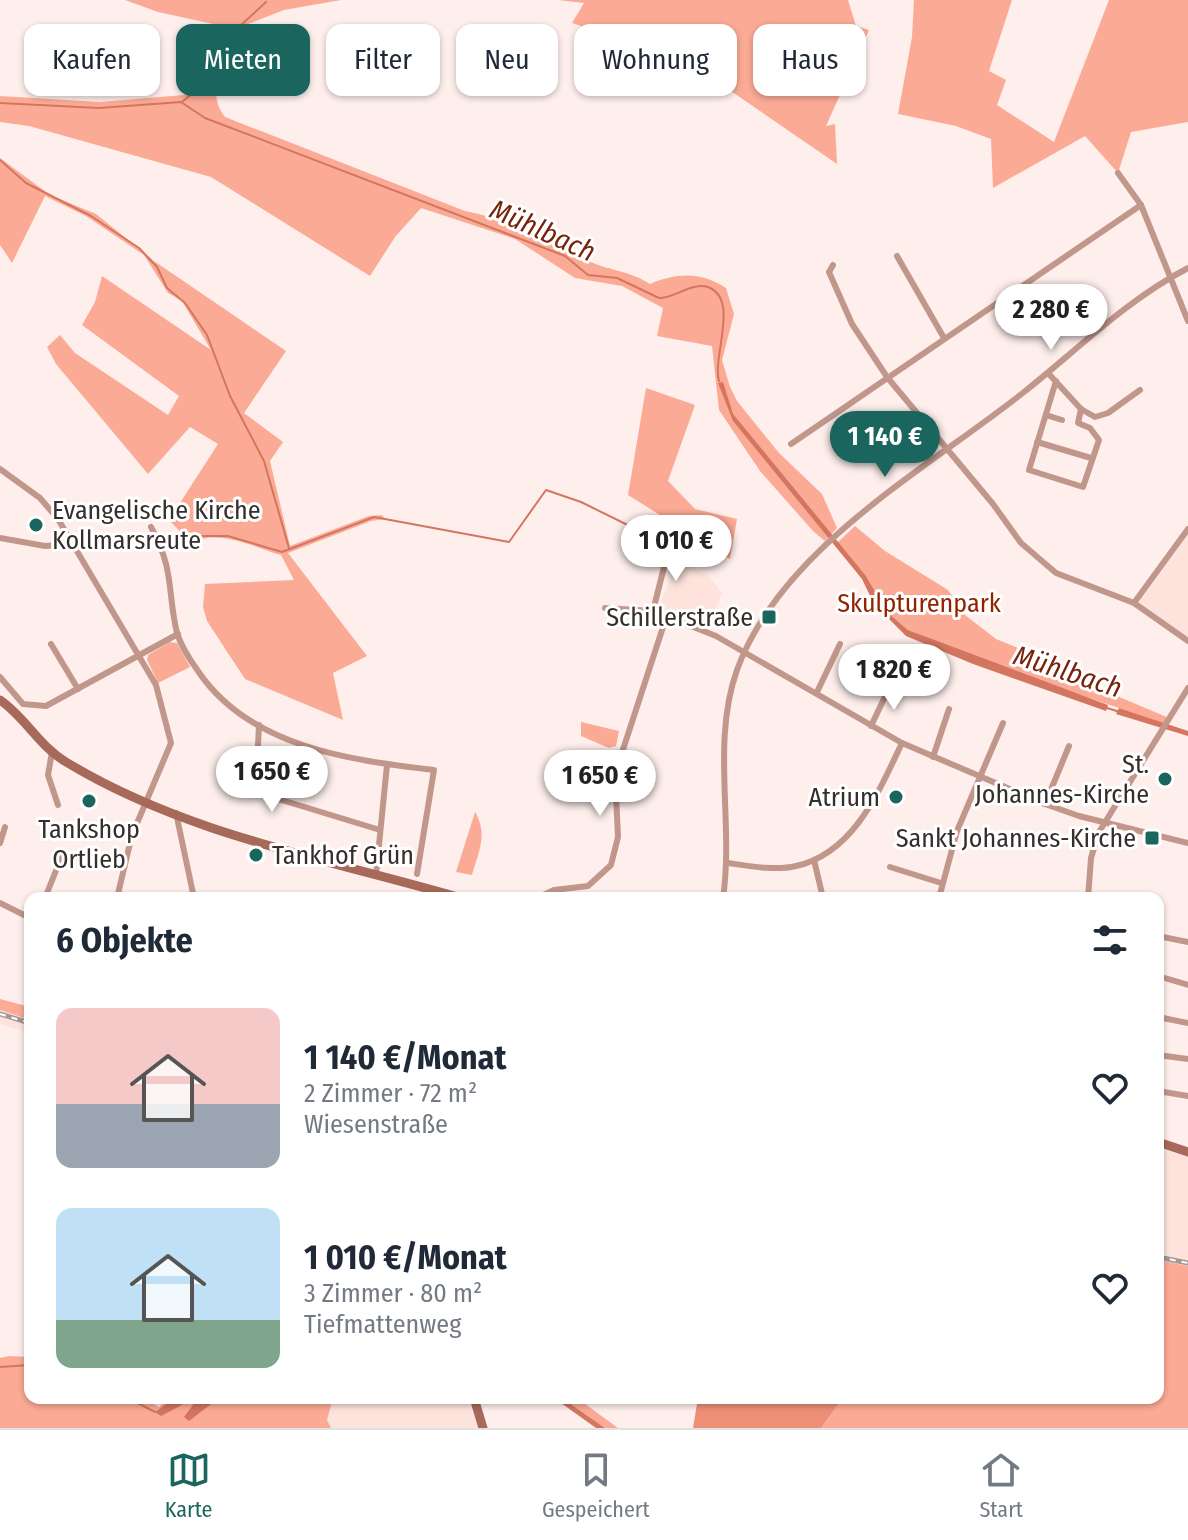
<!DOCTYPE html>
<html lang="de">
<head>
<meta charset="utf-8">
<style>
  body { margin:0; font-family:"Fira Sans Condensed",sans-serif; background:#f6f6f7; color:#1f2937; height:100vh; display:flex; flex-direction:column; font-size:30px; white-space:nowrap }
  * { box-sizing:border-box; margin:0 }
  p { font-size:26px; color:#747a83 }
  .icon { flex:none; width:44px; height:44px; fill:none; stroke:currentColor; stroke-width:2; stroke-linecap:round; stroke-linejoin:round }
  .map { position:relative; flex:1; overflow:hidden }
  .sheet { position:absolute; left:24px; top:892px; width:1140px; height:512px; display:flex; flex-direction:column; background:#fff; border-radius:16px; box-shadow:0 2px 6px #0004 }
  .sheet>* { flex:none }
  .hud { position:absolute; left:24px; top:24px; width:1140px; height:72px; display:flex; gap:16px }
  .price { position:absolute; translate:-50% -68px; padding:0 18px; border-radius:28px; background:#fff; color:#222; font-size:26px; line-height:52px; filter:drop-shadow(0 2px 4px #0008) }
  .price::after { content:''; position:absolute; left:50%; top:48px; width:24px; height:18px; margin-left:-12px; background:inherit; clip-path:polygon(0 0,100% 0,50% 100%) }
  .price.current { background:#1a655d; color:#fff }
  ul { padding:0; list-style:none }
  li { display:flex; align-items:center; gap:24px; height:200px; padding:0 32px }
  li span { display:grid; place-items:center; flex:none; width:224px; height:160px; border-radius:16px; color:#555 }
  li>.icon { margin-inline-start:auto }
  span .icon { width:96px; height:96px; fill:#fffc; stroke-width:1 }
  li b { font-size:34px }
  h2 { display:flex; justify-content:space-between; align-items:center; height:96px; padding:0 32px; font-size:34px }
  .chip { padding:0 28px; border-radius:16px; background:#fff; box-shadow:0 2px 6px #0004; font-size:28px; line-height:72px }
  .chip.current { background:#1a655d; color:#fff }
  .tab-bar { display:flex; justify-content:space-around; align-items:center; height:112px; border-top:2px solid #e0e1e3; background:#fff; font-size:22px; color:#747a83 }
  .tab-bar a { display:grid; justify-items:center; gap:4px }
  .tab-bar .current { color:#1a655d }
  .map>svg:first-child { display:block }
</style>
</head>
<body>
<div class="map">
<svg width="1188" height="1428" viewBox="0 0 1188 1428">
  <rect width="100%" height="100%" fill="#feefec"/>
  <g fill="#fde3dc">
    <path d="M1188,534V641L1138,604Z"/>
    <path d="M678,557L710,578L722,593L709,626L659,608Z"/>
    <path d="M0,1011L30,1020V1033L0,1024Z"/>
    <path d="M1158,1148L1188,1157V1266L1158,1260Z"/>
    <path d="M333,1398H472L481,1428H331L327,1421Z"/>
  </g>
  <g fill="#fbaa95">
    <path d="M125,0H341L284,10L243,26C230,52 202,89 225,117L465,211C509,219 547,240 586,260C606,270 631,271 650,284C677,272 702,272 726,288L734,314L722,360L730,387L737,401L779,453L822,494L837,528L825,541L813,531L760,471L719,410L712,346L657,336L663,308L622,286L575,278L515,239L421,208L395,237L370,276L211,177L29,126L0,122V96L100,102L184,95L207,79L236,29L158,12Z"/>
    <path d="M558,0H848L856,26L869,30L826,126L835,124L837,164L664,45L605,34L572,23L584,3Z"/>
    <path d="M914,0H1012L989,71L1006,80L997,105L1054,142L1109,0H1188V122L1131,132L1118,173L1085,136L993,188L991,139L956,126L898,114L912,37Z"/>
    <path d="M0,158L50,195L96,214L154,261L286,351L244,413L283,442L270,461L290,546L369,516L382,515L385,519L371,521L288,553L367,656L333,673L343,720L245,679L207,621L203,607L205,584L294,580L281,555C256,548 216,527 192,544L169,520L218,444L190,427L148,474L56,364L47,347L60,335L75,353L168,415L179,396L82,325L95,302L102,276L211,350L182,301L168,293L144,255L86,216L45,196L12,263L0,245Z"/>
    <path d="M646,388L695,405L668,481L695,509L737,519L730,559L628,495Z"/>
    <path d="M855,526L885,551L948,590L965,615L996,639L1062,666L1098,688L1169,718L1166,724L1028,677L908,630L887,612L866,576L837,543Z"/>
    <path d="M170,642L177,643L190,667L158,683L147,660L148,655Z"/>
    <path d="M581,722L619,731L616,746L609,748L581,736Z"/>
    <path d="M475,812C488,834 479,851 472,875L456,872Z"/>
    <path d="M0,999L30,1007V1020L0,1010Z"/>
    <path d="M1158,1260L1188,1266V1428H821L843,1398H1158Z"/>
    <path d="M9,1356L30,1357V1398H144L159,1407L168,1398H333L327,1420L331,1428H0V1358Z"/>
    <path d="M562,1398H577L618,1428H605Z"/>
  </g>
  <path fill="#ef8e76" d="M698,1398H843L821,1428H693Z"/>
  <g fill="#d4765f">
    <path d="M723,382L733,414L866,576L887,612L908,630L1108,705L1106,711L973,664L906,636L874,604L862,579L733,421L718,383Z"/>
    <path d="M1119,708L1188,731V736L1116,714Z"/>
    <path d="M175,1398H187L182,1405L161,1416L155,1412Z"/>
    <path d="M198,1398H219L189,1421L184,1417Z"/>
    <path d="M554,1398H562L605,1428H596Z"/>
  </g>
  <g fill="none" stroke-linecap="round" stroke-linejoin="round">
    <g stroke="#d4765f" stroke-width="2">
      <path d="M182,102L211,78L239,27L266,2"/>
      <path d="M0,103L99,108L181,102L205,118L565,256L588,275L617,278L659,298C675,298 692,282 708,287C740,299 712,356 719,381"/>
      <path d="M0,160L26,183L91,216L139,248L157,267L167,288L185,303L207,335L230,396L264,461L289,548"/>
      <path d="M190,542L202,536H228L282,552L374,517L509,542L546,490L581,502L654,538"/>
      <path d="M1107,708L1120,712"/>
      <path d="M0,1367L30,1365"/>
      <path d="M128,1398L155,1412"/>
    </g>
    <g stroke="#c2978b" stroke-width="6">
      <path d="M1118,173L1141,205L1188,321"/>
      <path d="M897,256L944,338"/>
      <path d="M833,265L829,272L852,324L887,377L993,504L1021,543L1056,573L1134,603L1188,641"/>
      <path d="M1048,373L1081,409L1095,417L1108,413L1140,390"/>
      <path d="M1056,381L1029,470L1083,487L1099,440L1090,428L1078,423L1081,409"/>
      <path d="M1046,415L1062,420"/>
      <path d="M1037,442L1091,458"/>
      <path d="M791,444L1141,205"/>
      <path d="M0,469L40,498L58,519L156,685L171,743L132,835L117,898"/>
      <path d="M151,527C175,571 167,591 177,633C181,646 190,660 198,671C249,747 349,760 434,770L417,874"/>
      <path d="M0,538L45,546L75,544"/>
      <path d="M1134,603L1188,529"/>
      <path d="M605,608L653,611L716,636L902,743L1045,804L1079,816L1188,843"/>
      <path d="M653,611L669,547"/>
      <path d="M51,644L78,689"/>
      <path d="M0,677L23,704L46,706L178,634"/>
      <path d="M817,692L840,644"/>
      <path d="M259,725L256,787L262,794L380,830"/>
      <path d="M871,726L891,684"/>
      <path d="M52,752L48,775L58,805"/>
      <path d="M933,757L949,709"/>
      <path d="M227,758L255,759"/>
      <path d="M1045,804L1069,746"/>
      <path d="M176,813L194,898"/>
      <path d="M0,843L5,827"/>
      <path d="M814,860L823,898"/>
      <path d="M728,863C749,866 775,871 796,866C854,853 879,791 902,743"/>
      <path d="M890,867L941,883"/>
      <path d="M376,875L387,765"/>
      <path d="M45,898L61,858"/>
      <path d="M537,898L554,890L588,886L611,865L618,837L615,774L666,618"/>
      <path d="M723,898C734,822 711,743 737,670C781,548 927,469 1024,392C1077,350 1128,299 1188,268"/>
      <path d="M939,898L957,831L1003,723"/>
      <path d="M1088,898L1091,858L1099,832L1188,688"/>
      <path d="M0,903L30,918"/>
      <path d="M1158,936L1188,942"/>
      <path d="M1158,976L1188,985"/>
      <path d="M1158,1017L1188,1023"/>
      <path d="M1158,1055L1188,1059"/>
      <path d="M1158,1091L1188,1096"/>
    </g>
    <g stroke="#a7695a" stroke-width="9">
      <path d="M0,700C25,717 39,746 66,762C186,835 328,859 461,898"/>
      <path d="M1158,1142L1188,1152"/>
      <path d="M474,1398L483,1428"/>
    </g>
    <g stroke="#a39895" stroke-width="5">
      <g id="rail">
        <path d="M0,1014L30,1023"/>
        <path d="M1158,1257L1188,1263"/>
      </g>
    </g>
    <use href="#rail" stroke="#fff" stroke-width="2" stroke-dasharray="6" stroke-linecap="butt"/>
  </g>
  <g fill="#1a655d" stroke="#fff" stroke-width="3">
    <circle cx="36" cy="525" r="8"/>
    <rect x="761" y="609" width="16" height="16" rx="4"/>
    <circle cx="1165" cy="779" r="8"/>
    <circle cx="896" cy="797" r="8"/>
    <circle cx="89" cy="801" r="8"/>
    <rect x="1144" y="830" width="16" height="16" rx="4"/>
    <circle cx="256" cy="855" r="8"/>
  </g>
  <g text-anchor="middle" stroke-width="6" stroke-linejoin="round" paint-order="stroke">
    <g font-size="26" fill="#342e2c" stroke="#fff" text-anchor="end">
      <text x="52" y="519" text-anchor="start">Evangelische Kirche<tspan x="52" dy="30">Kollmarsreute</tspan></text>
      <text x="753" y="626">Schillerstraße</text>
      <text x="1149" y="773">St.<tspan x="1149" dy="30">Johannes-Kirche</tspan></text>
      <text x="880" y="806">Atrium</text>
      <text x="89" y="838" text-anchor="middle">Tankshop<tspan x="89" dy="30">Ortlieb</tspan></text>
      <text x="1136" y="847">Sankt Johannes-Kirche</text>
      <text x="272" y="864" text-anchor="start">Tankhof Grün</text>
    </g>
    <g font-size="26" fill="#932200" stroke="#fff">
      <text x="919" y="612">Skulpturenpark</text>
    </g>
    <g font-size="28" font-style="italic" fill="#78230c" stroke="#fff">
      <text transform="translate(543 230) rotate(24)" y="10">Mühlbach</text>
      <text transform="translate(1068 671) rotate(18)" y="10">Mühlbach</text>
    </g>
  </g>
</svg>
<b class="price" style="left:1051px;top:352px">2 280 €</b>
<b class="price current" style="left:885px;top:479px">1 140 €</b>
<b class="price" style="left:676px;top:583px">1 010 €</b>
<b class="price" style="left:894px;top:712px">1 820 €</b>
<b class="price" style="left:272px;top:814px">1 650 €</b>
<b class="price" style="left:600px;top:818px">1 650 €</b>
<div class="hud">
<a class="chip">Kaufen</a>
<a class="chip current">Mieten</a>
<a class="chip">Filter</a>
<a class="chip">Neu</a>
<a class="chip">Wohnung</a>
<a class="chip">Haus</a>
</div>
<section class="sheet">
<h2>6 Objekte<svg class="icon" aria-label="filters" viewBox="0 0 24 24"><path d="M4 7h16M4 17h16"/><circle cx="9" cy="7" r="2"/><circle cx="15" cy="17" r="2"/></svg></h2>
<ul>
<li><span style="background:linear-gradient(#f6c9c9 60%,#9aa5b1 0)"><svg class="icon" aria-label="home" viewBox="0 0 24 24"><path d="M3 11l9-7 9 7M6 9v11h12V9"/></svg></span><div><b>1 140 €/Monat</b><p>2 Zimmer · 72 m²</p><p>Wiesenstraße</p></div><svg class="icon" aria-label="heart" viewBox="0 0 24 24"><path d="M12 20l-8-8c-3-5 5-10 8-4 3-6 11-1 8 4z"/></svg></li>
<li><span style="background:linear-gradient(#bfe0f5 70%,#7fa58c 0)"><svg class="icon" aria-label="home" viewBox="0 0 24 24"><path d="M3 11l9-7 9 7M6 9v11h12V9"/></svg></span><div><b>1 010 €/Monat</b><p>3 Zimmer · 80 m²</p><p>Tiefmattenweg</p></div><svg class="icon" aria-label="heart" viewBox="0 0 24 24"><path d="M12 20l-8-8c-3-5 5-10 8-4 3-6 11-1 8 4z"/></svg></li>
</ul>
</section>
</div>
<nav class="tab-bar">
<a class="current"><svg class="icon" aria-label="map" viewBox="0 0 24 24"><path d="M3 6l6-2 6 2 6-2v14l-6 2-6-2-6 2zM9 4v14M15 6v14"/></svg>Karte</a>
<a><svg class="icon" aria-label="saved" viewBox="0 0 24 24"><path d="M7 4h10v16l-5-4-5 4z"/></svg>Gespeichert</a>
<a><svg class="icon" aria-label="home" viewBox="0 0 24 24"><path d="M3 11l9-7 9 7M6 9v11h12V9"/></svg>Start</a>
</nav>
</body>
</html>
